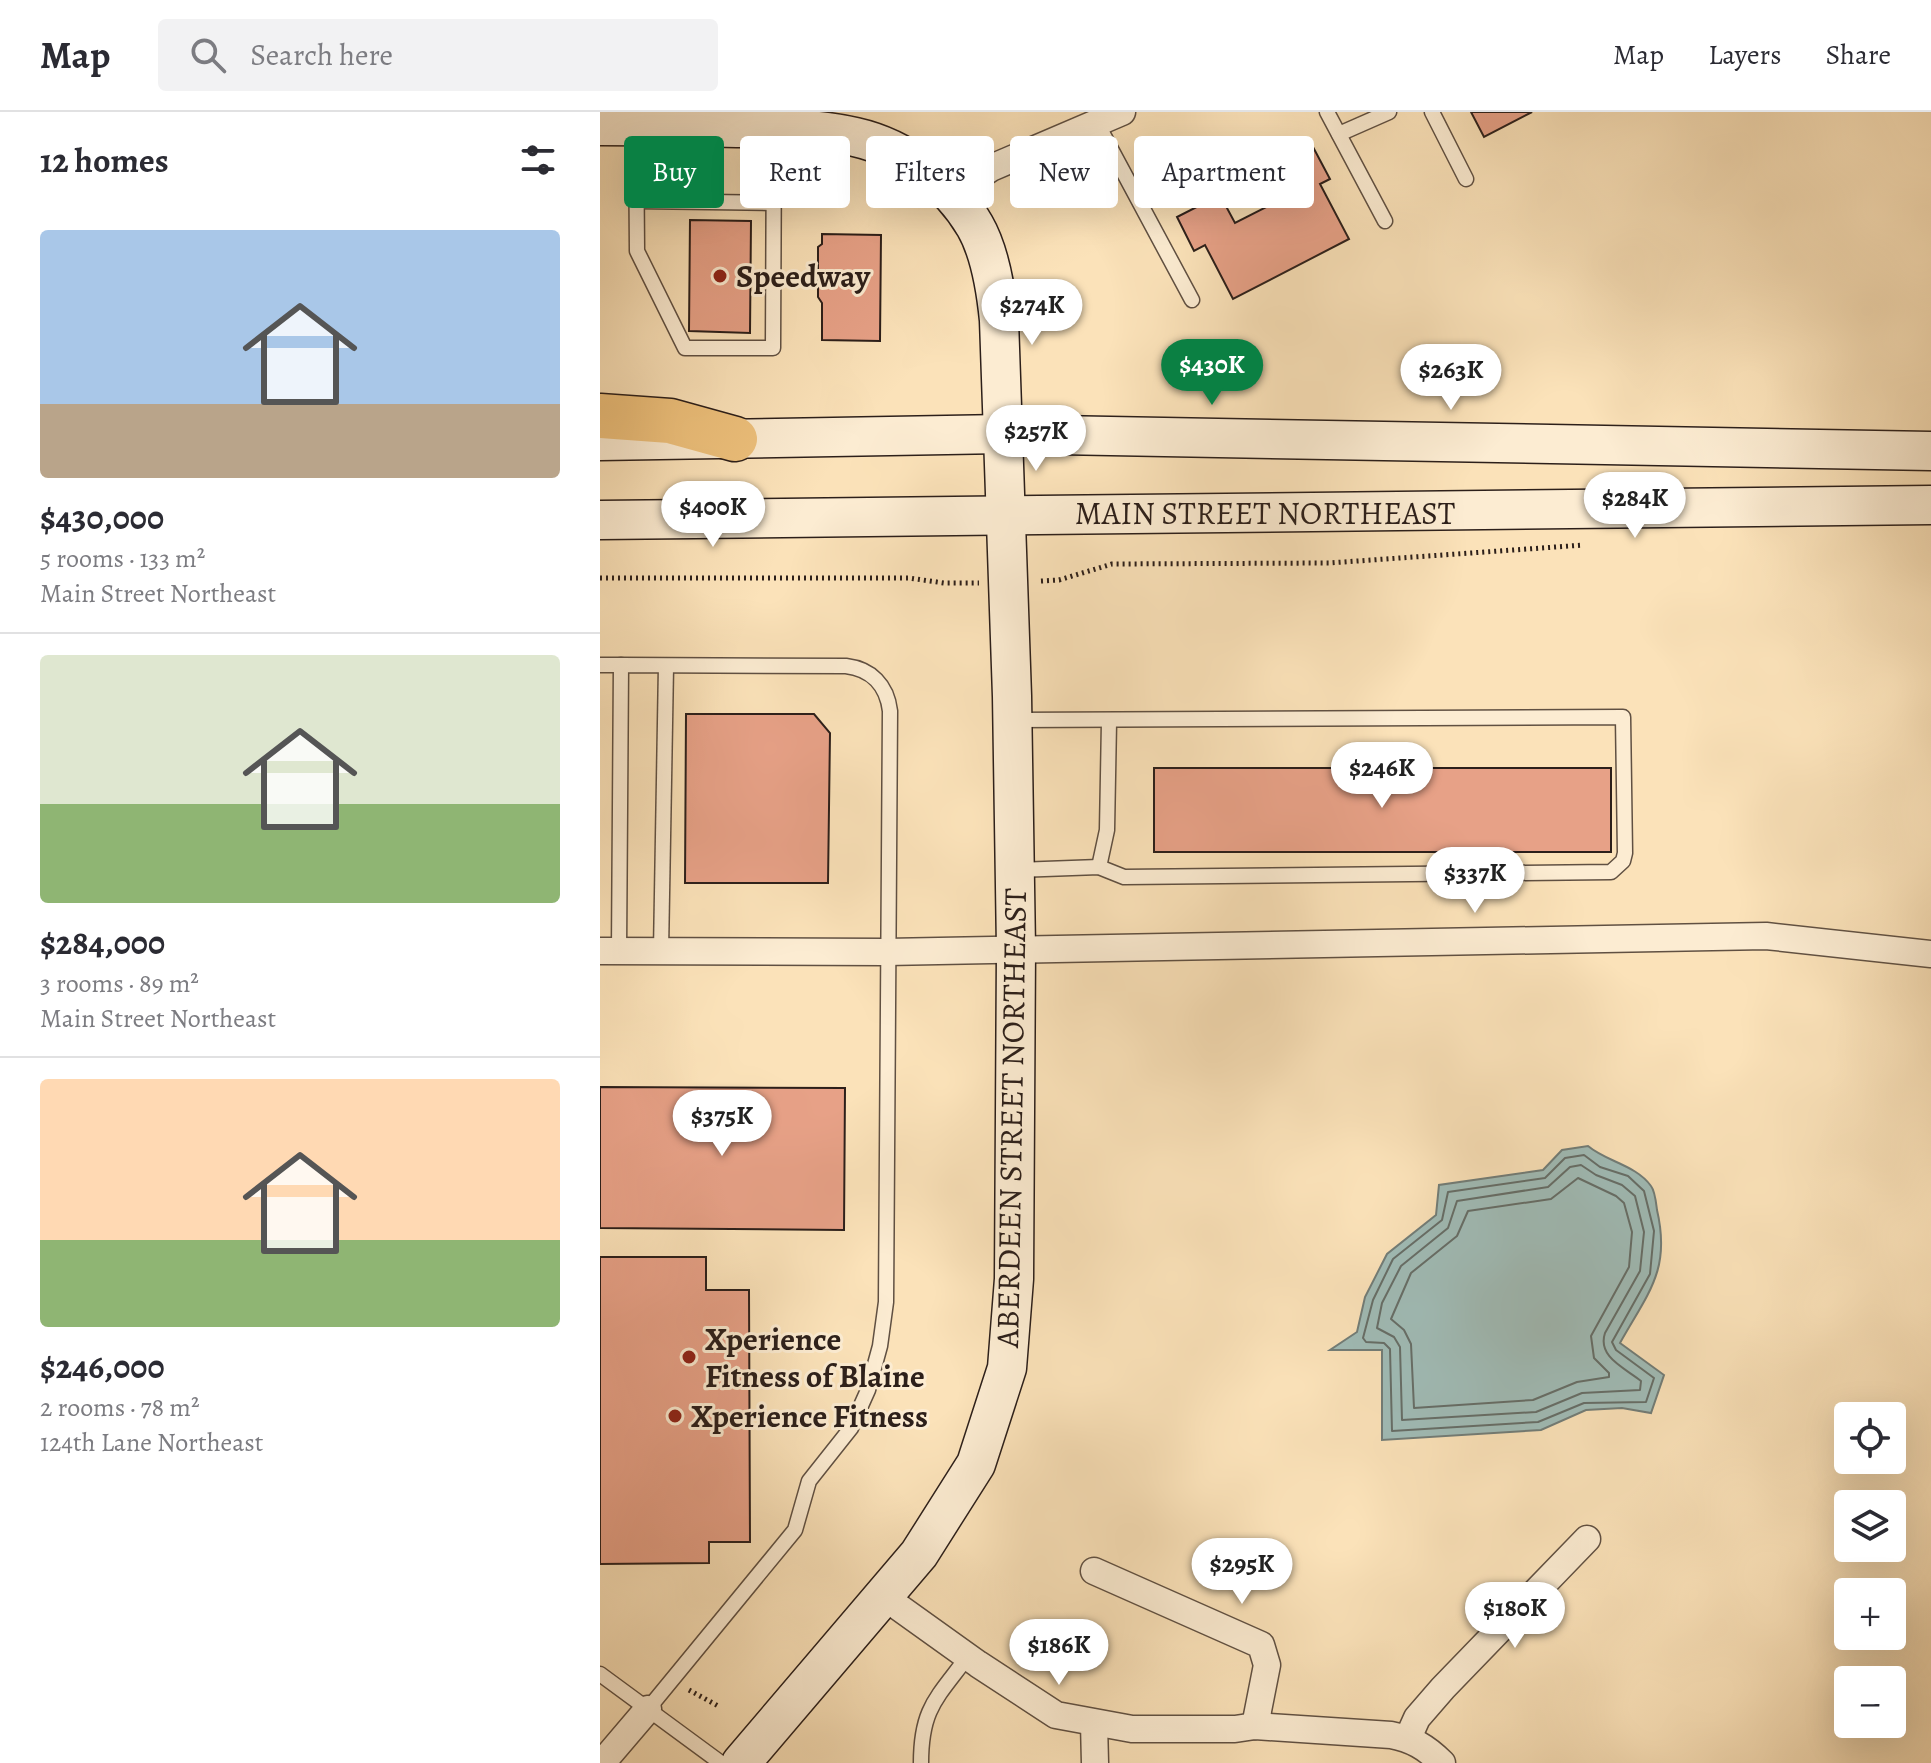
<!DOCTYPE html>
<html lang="en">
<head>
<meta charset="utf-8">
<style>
  body { margin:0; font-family:Alegreya,serif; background:#f2f2f3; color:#2b2b33; height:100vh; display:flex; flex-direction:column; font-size:30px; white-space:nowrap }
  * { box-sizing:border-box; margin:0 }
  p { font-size:26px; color:#7c7c81 }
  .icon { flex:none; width:44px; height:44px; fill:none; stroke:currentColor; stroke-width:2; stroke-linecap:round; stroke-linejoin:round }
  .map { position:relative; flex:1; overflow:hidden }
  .side { display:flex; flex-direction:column; background:#fff; width:600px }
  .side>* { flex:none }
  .banner { position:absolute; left:24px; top:24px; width:760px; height:72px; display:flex; gap:16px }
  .fabs { position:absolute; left:1234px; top:1290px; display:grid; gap:16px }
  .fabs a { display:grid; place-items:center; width:72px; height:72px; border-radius:8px; background:#fff; box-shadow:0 8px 32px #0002; font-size:40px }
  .price { position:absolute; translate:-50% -68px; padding:0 18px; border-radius:28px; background:#fff; color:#222; font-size:26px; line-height:52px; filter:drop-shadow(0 2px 4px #0008) }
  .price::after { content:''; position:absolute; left:50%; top:48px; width:24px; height:18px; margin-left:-12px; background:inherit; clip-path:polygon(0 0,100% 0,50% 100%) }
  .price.active { background:#0b8043; color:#fff }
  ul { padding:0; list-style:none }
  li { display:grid; align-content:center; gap:16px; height:424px; padding:0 40px }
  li+li { border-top:2px solid #e1e1e2 }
  li span { display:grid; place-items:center; height:248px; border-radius:8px; color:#555 }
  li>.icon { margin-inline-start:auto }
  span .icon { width:144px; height:144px; fill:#fffc; stroke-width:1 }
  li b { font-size:34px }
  h2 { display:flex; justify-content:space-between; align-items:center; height:96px; padding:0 40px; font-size:34px }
  .tag { padding:0 28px; border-radius:8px; background:#fff; box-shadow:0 8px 32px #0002; font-size:28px; line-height:72px }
  .tag.active { background:#0b8043; color:#fff }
  header { display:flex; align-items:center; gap:48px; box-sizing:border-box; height:112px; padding:0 40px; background:#fff; border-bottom:2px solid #e1e1e2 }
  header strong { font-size:38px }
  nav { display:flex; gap:44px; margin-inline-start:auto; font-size:28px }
  .search { width:560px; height:72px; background:#f2f2f3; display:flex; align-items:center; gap:20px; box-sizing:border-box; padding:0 28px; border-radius:8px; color:#7c7c81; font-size:30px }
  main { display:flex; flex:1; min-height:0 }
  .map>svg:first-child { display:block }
</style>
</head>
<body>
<header>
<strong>Map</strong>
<div class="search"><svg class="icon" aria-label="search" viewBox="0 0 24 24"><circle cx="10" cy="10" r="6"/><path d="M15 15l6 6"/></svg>Search here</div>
<nav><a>Map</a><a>Layers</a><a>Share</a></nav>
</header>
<main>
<section class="side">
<h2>12 homes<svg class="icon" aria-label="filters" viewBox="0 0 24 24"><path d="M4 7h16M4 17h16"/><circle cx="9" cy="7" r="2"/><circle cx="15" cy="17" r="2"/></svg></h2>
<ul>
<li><span style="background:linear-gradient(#a9c7e8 70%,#b9a48a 0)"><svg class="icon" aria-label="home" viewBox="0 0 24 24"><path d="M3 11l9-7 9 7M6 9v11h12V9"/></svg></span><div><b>$430,000</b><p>5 rooms · 133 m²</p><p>Main Street Northeast</p></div></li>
<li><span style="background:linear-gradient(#dfe7d0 60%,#8fb573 0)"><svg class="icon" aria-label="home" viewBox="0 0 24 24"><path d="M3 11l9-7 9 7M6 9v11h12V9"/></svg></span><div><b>$284,000</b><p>3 rooms · 89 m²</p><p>Main Street Northeast</p></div></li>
<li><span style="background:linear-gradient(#ffd9b3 65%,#8fb573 0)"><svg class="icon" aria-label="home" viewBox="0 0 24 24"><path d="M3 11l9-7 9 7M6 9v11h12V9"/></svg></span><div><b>$246,000</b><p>2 rooms · 78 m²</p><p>124th Lane Northeast</p></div></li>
</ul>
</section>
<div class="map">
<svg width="1331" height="1651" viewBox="0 0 1331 1651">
  <rect width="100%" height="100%" fill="#fbe2b9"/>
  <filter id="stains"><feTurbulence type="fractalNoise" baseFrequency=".0025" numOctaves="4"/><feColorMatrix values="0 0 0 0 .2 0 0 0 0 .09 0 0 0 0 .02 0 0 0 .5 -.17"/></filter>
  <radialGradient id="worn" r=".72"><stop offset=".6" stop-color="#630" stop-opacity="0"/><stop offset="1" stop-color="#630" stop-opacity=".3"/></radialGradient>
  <path fill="#a0bcb7" stroke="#727d78" stroke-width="2" d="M988,1034C1007,1050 1036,1053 1051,1074C1055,1079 1056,1090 1057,1098C1071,1158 1048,1181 1020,1231L1064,1263L1051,1301L1022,1296L986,1298L941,1318L782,1328V1238H730L757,1220L765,1185L787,1142L836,1103L839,1073L943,1058L962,1038Z"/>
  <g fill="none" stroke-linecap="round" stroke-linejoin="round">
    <g stroke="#666e68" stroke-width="2">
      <path d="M984,1043L1000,1055L1028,1064L1044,1079L1054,1119L1050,1162L1012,1230L1016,1238L1054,1266L1046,1290L984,1291L938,1310L792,1319L790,1237L784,1231L766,1230L763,1226L773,1188L793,1147L842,1108L848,1080L945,1066L965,1046Z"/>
      <path d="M981,1053L996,1063L1022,1073L1035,1084L1044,1120L1040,1159L1005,1221C997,1245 1025,1256 1041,1269L1040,1278L982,1281L936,1300L802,1308L800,1235L794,1225L777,1216L782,1191L801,1154L848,1116L857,1089L948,1075L970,1055Z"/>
      <path d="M978,1066L1016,1084L1024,1091L1032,1120L1029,1155L991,1224L994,1246L1009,1261V1265L977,1270L933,1288L814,1296L811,1232L804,1218L791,1207L811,1161L857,1124L868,1099L951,1087Z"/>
    </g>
  </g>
  <g fill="#e7a187" stroke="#2c1f1a" stroke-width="2">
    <path d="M871,0H932L884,25Z"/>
    <path d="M713,35L730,67L720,72L749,127L633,187L605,133L594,139L577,105L620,83L635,111L688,84L673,55Z"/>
    <path d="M90,108L151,109L150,221L89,219Z"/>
    <path d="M222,122L281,123L280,229L222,228V191L218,185V135L222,132Z"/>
    <path d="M86,602H214L230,621L228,771H85Z"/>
    <rect x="554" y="656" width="457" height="84"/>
    <path d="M0,975L245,976L244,1118L0,1116Z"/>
    <path d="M0,1145H106V1178H149L150,1430H109V1451L0,1452Z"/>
  </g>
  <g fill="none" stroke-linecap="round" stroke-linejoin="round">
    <g stroke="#605042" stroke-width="17">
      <g id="lane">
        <path d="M727,0L785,109"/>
        <path d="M832,0L866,67"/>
        <path d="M497,11L592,188"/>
        <path d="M36,16L37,139L85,236H173L174,17"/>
        <path d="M739,22L789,0"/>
        <path d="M37,89L174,91"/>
        <path d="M0,553H21"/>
        <path d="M413,608L1023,605L1025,741L1023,749L1011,760L524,765L499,755L417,758"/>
        <path d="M499,755L507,718L509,610"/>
        <path d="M19,839L21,553L246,554C271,557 287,573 290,599L286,1190L280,1234L268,1278L251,1316L209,1369L195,1418L48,1597"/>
        <path d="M61,839L66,554"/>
        <path d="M0,1562L121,1651"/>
        <path d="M321,1651C321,1596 337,1586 368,1544"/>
      </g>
    </g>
    <g stroke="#605042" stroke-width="29">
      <g id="street">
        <path d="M351,83L391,56L522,0"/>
        <path d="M0,839L286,840L1166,824L1331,842"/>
        <path d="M494,1459L661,1533L667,1553L655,1614"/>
        <path d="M283,1484L378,1552L456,1603L532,1617H635L655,1614L791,1623C812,1627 826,1635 842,1651"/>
        <path d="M494,1611L495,1651"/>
        <path d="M808,1626L817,1606L843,1576L987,1427"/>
        <path d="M2,1651L48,1597"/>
      </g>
    </g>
    <g stroke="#2c1f1a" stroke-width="41">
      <g id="secondary">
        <path d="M0,14C47,14 93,15 140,16C179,17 218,16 255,25C304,36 350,71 375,114C390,140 396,178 399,208L412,584L416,837L414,1167L407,1256L376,1352L319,1442L141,1651"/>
        <path d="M0,329L403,322L1331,339"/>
        <path d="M0,408L1331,393"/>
      </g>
    </g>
    <g stroke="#2c1f1a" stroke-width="47">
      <path id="highway" d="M0,304L70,309L135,327"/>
    </g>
    <g stroke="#2c1f1a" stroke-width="5" stroke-dasharray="2 4" stroke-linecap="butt">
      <path d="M0,466H309L344,471H379"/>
      <path d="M441,469L459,468L512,452L729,451L984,433"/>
      <path d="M89,1578L120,1595"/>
    </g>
    <use href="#lane" stroke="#fcecd2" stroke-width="14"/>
    <use href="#street" stroke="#fcecd2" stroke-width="26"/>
    <use href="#secondary" stroke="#fcecd2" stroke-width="38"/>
    <use href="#highway" stroke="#eec17c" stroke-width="44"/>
  </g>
  <g fill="#8f2418" stroke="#fcecd2" stroke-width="3">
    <circle cx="120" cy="164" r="8"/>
    <circle cx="89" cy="1245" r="8"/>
    <circle cx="75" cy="1304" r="8"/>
  </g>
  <g text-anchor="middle" stroke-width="6" stroke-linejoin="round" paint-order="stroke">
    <g font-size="32" font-weight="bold" fill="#2c1f1a" stroke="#fcecd2" text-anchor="start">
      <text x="136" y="175">Speedway</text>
      <text x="105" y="1238">Xperience<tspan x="105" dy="37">Fitness of Blaine</tspan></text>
      <text x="91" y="1315">Xperience Fitness</text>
    </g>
    <g font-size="32" fill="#2c1f1a" stroke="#fcecd2">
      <text x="665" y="412">MAIN STREET NORTHEAST</text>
      <text transform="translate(411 1006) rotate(-89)" y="11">ABERDEEN STREET NORTHEAST</text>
    </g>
  </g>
  <rect width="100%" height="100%" filter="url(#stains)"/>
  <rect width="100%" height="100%" fill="url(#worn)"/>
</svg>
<div class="fabs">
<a><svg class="icon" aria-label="locate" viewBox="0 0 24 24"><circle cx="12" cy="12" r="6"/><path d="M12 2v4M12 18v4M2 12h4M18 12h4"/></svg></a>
<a><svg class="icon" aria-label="layers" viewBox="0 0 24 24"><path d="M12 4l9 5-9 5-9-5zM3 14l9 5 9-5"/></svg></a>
<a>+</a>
<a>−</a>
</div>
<b class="price" style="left:432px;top:235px">$274K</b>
<b class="price active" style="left:612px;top:295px">$430K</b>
<b class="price" style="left:851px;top:300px">$263K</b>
<b class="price" style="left:436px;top:361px">$257K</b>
<b class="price" style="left:1035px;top:428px">$284K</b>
<b class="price" style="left:113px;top:437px">$400K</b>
<b class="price" style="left:782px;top:698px">$246K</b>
<b class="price" style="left:875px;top:803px">$337K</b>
<b class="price" style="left:122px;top:1046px">$375K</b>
<b class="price" style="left:642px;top:1494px">$295K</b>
<b class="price" style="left:915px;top:1538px">$180K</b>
<b class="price" style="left:459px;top:1575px">$186K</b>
<div class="banner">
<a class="tag active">Buy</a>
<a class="tag">Rent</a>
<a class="tag">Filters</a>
<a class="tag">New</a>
<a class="tag">Apartment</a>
</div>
</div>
</main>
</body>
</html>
